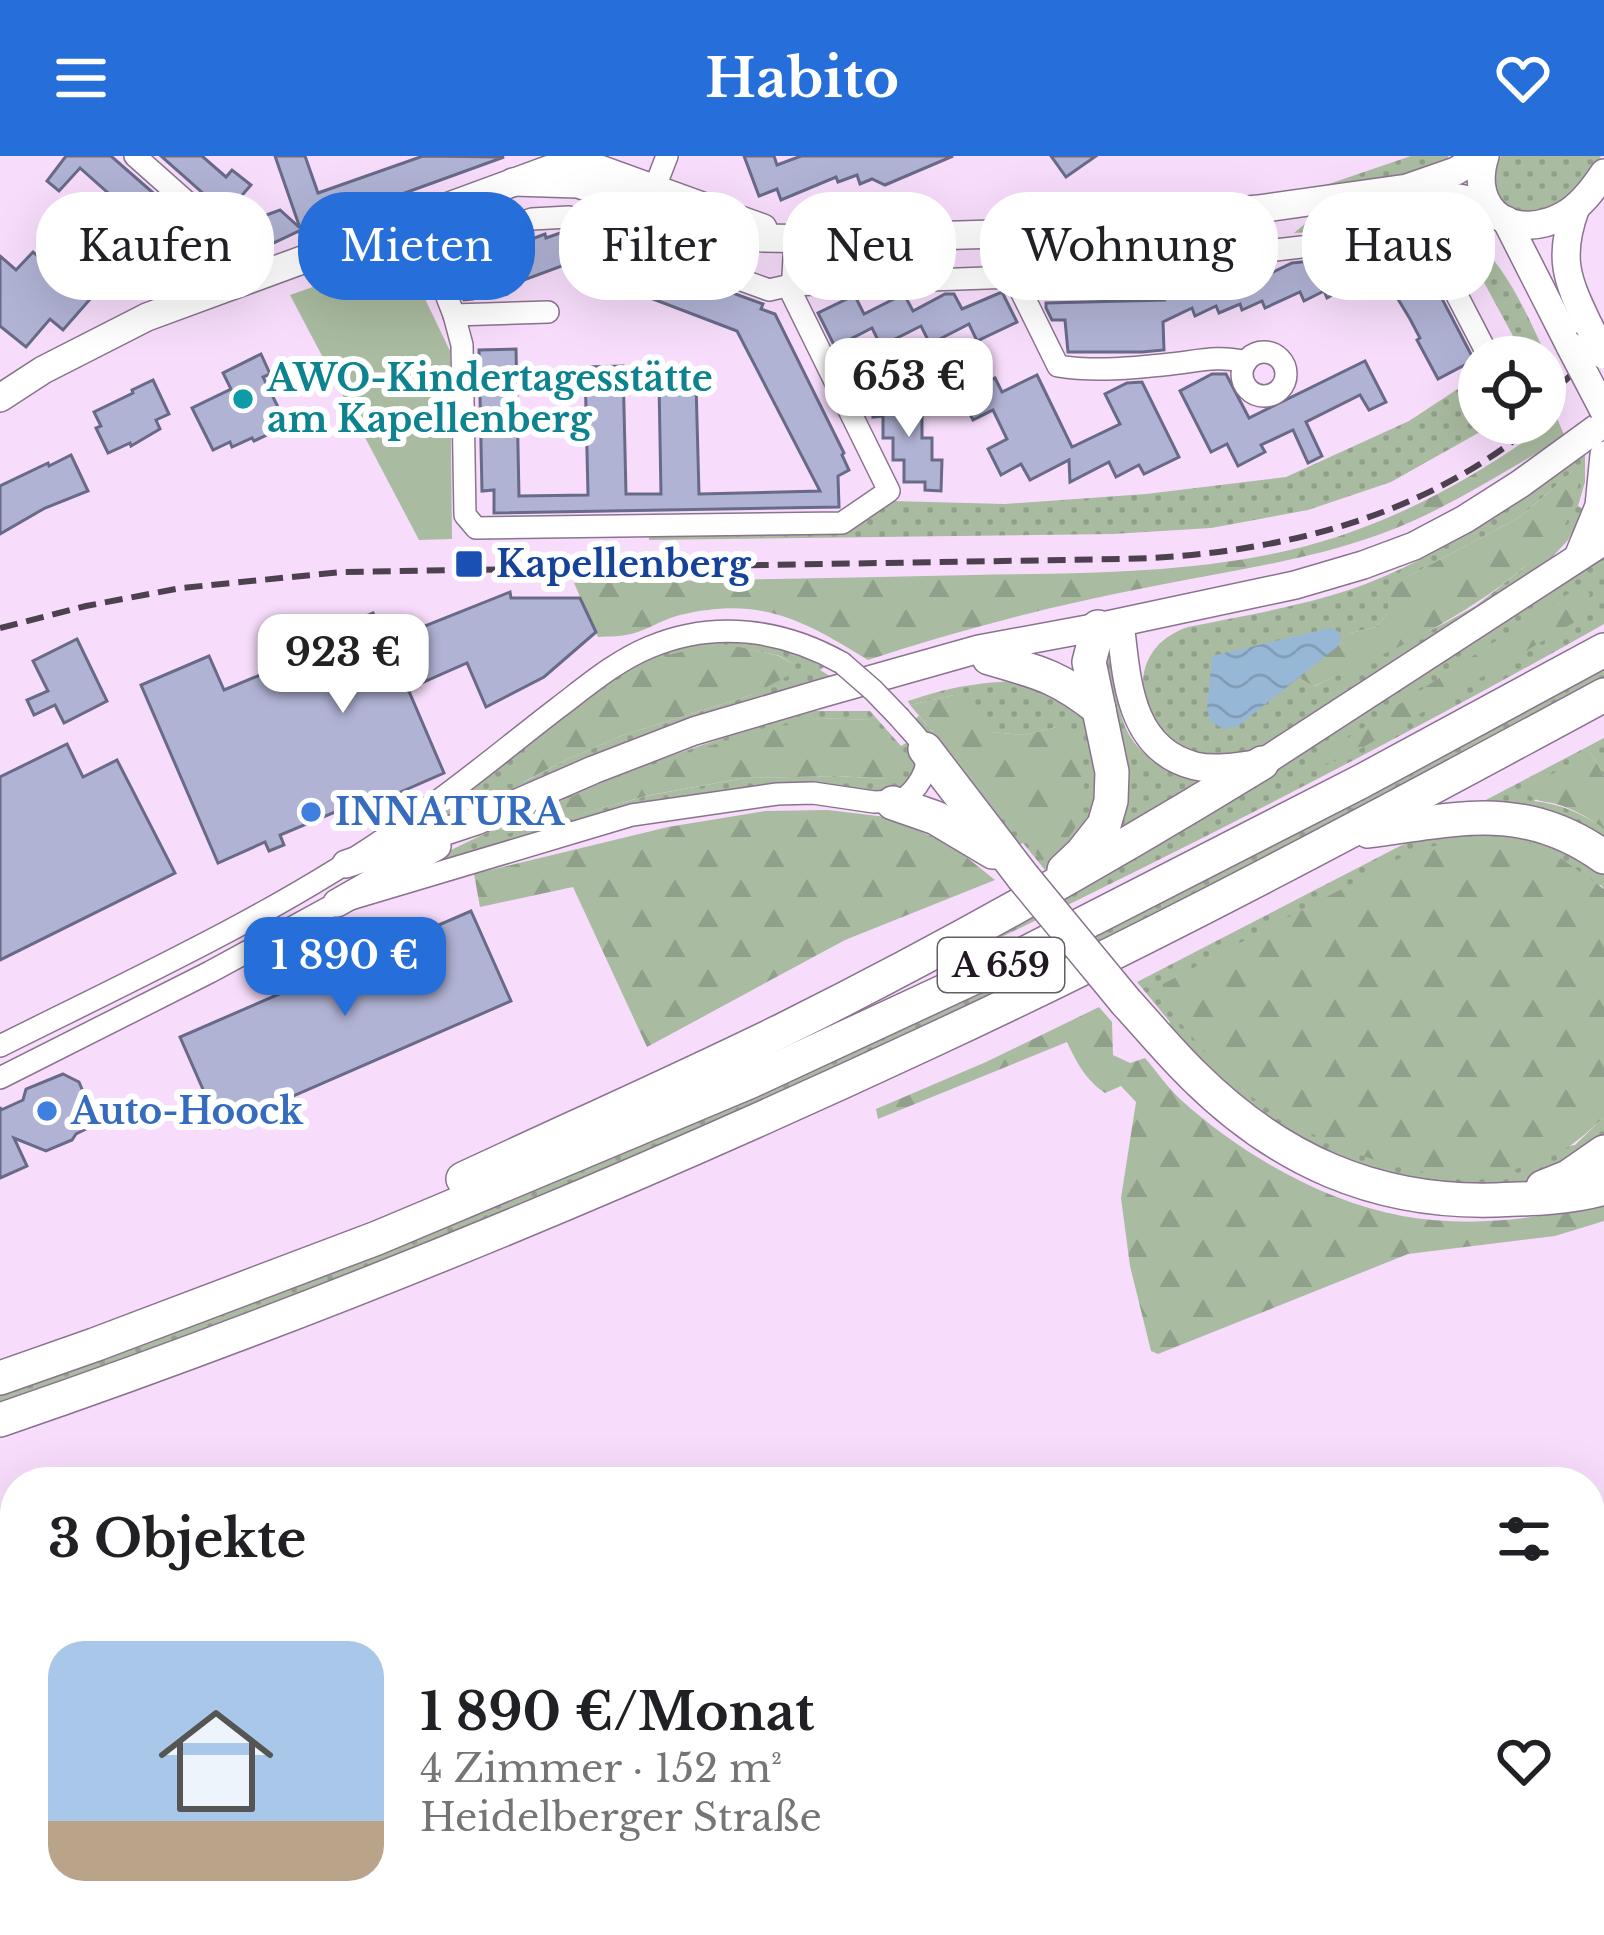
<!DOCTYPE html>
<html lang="de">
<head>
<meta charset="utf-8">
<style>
  body { margin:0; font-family:"Libre Baskerville",serif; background:#f2f2f2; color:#202124; height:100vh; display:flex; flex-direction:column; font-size:45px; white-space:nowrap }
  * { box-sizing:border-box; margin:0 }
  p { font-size:39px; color:#757577 }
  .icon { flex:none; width:66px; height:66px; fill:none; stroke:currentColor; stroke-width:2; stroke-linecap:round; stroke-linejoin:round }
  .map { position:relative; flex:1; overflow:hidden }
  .details { position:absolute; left:0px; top:1311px; width:1605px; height:468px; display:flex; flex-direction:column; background:#fff; border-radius:48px 48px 0 0; box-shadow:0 12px 48px #0002 }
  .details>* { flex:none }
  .banner { position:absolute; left:36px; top:36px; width:1533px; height:108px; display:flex; gap:24px }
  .controls { position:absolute; left:1458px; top:180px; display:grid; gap:24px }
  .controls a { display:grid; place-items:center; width:108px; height:108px; border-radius:50%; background:#fff; box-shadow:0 12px 48px #0002; font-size:60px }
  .price { position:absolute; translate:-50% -102px; padding:0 27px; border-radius:24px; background:#fff; color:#222; font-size:39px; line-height:78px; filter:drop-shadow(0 3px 6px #0008) }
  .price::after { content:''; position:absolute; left:50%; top:72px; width:36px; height:27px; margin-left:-18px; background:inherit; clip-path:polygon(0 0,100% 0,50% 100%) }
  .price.active { background:#266eda; color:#fff }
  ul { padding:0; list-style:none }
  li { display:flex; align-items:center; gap:36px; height:300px; padding:0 48px }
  li span { display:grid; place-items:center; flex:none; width:336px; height:240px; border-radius:36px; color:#555 }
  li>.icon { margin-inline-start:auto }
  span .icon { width:144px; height:144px; fill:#fffc; stroke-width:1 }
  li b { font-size:51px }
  h2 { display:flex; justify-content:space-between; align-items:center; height:144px; padding:0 48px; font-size:51px }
  .chip { padding:0 42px; border-radius:48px; background:#fff; box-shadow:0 12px 48px #0002; font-size:42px; line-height:108px }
  .chip.active { background:#266eda; color:#fff }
  header { display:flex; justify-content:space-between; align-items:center; height:156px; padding:0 48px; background:#266eda; color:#fff; font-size:54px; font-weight:800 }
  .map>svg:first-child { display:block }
</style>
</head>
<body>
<header><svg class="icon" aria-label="menu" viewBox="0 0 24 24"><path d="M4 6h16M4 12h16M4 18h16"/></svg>Habito<svg class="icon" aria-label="heart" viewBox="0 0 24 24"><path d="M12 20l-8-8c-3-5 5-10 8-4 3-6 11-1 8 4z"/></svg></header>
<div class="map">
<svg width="1604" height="1779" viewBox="0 0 1604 1779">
  <defs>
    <pattern id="grass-dots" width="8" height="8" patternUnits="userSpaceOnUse" patternTransform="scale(3)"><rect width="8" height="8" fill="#a9bba0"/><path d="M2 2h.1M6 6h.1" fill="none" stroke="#91a08a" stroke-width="1.8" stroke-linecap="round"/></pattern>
    <pattern id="forest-firs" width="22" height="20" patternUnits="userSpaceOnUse" patternTransform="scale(3)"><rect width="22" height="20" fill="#a9bba0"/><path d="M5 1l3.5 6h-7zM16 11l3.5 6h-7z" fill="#91a08a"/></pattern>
    <pattern id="water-waves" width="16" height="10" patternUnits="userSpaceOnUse" patternTransform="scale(3)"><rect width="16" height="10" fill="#96b8d6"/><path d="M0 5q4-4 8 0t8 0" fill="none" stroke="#819db7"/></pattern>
  </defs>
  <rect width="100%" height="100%" fill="#f7ddfb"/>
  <g fill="url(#grass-dots)" fill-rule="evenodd">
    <path d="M1411,0H1448L1450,8L1432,17L1317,32Z"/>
    <path d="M1501,0H1601L1578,37L1533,61L1506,53C1494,33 1487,21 1501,0Z"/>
    <path d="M1395,53C1410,54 1427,55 1441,61C1502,88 1528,163 1555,218L1545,228V201H1505L1519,191L1474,108L1476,106L1467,90L1450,98C1448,94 1443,85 1439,82C1408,56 1333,74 1294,77L1313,61Z"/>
    <path d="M1479,219V267H1496L1391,326L1308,354L1211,372L1113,378L649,384V377L846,373L891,345L1005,348L1146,338L1286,321L1409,265Z"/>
    <path d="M1585,298V326L1578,350L1585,354L1568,384L1545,409L1264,591C1248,597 1228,602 1210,600C1139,593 1113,496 1188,471C1251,458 1318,448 1378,423C1453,392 1519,344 1585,298ZM1573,315L1526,410L1477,449L1445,467L1315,530L1301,523L1350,477L1376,471L1388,457L1409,420L1520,361Z"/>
    <path d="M1604,398V468C1353,610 1094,738 833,862Z"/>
    <path d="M734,484C768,488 794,496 824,511L820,514L830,520L760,541L605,594L405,679L492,617L620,517L642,505L694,486ZM739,491L780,500L793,508L751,539L621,580L568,603L522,627Z"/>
    <path d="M1106,498L1109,501C1123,578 1123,599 1203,624L1120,675L1101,499Z"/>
    <path d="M1604,510V522C1320,678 1032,827 735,958C494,1066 248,1158 0,1248V1238L272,1138Z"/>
    <path d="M1019,525L1037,527L1087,559L1100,635L1082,679L1045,714L1023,687L1019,689L915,563L919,560L1042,704L1057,571L1025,579L991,576L954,539L910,549L908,545C947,532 977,526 1019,525Z"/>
    <path d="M815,555H870L901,590L906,587L917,599C915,618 905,630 888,637L819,628L553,672L497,688L406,719L405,717C536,650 672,592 815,555ZM819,562L870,564L888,623L836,620L745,622L651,639L499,679V674C601,623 710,591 819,562Z"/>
    <path d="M1604,582V620L1591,597L1534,645C1561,648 1582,657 1604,673V688L1480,647Z"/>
    <path d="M1445,674L1530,676L1604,716V733L1601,729L1161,844L1243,934L1301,972L1345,992L1408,1013L1575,989L1604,961V986L1530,1025L1498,1031L1466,1033L1368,1015L1291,981L1236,939L1168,871L1170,866L1137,826L1402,689Z"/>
  </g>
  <g fill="url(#forest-firs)">
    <path d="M1557,262L1565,281C1503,316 1445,355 1378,379C1302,406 1223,416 1144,432C1051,450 959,474 868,504C802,463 759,440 680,459C662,463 645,476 626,479C617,481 607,480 598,481L574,427C707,424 840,422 973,419C1079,417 1187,418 1290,394C1388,371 1477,322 1557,262Z"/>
    <path d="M1573,315L1580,323C1575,340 1571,360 1561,376C1550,393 1528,408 1512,421C1452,468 1384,499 1314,530L1301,523L1304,501L1350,477L1376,471L1388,457V436L1409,420L1520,361Z"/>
    <path d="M1577,432H1586L1593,443L1578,464L1345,602L1318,610L1317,602Z"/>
    <path d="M740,491L779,500L793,508L792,518L751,539L621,580L568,603L521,627L507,628L503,623L508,613C555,575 601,526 657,503C684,492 711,492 740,491Z"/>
    <path d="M954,539H971L991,576L1025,579L1057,571L1075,577C1082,609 1094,649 1071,678C1063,688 1051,696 1042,705L910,549Z"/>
    <path d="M819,562L870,564L900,598L899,609L888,623L836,620L745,622L650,639L499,680V674C594,627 715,582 819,562Z"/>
    <path d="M1591,597L1604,620V673C1589,662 1574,653 1556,648C1544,645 1537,646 1527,638L1528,631Z"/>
    <path d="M828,654L886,661L950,688L995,724L845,784L647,891L573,731L480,751L474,718L668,671L765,655Z"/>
    <path d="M1479,681L1542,689L1604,733V961C1581,983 1559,1001 1527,1010C1492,1021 1444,1021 1408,1013C1357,1003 1281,967 1242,933C1212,907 1187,874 1161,844L1163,828L1415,694Z"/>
    <path d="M1099,851L1112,866L1113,899L1130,907L1145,902C1157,916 1168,932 1181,944C1241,998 1322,1045 1402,1060C1469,1072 1538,1064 1604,1046V1065L1555,1080L1408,1098L1158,1198L1151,1195L1130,1110L1121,1042L1136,946L1121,930L1105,937C1085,923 1077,907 1067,886L878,963L876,953L986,906Z"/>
  </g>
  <path fill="#a9bba0" d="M404,99L450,195L452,383L419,384L290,139Z"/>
  <path fill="url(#water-waves)" d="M1330,472L1338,475L1341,482L1338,490L1238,570L1224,573L1211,566L1207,553L1212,500Z"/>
  <g fill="#b1b3d5" stroke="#686a88" stroke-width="3">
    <path d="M66,0H111L207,84L216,107L196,115L80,12L59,35L47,25Z"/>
    <path d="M161,0H202L226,21L232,14L251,29L229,54H222Z"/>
    <path d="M275,0H305L318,37L423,0L504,1L297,76L261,93L250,65L280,54L300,72Z"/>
    <path d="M744,0H774L777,9L801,0H953L885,29L872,23L860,28L857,19L838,26L836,21L781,44L777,33L759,40Z"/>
    <path d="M1051,0H1096L1066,21Z"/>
    <path d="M73,50L148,113L130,132L113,117L63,174L50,163L26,191L0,170V100L16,114L33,96L49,110L76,80L60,66Z"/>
    <path d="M560,77L572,81L573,79L763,148L761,153L775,158L844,297L842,299L849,314L838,320L839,351L494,357V334L482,335L479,194L516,193L519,340L588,339L585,211L623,210L626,338H661L659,227H696L699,338L820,335L737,175L564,109L473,143L464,144L452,113L545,78L546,82Z"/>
    <path d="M1394,95L1405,116L1421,108L1423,113L1426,112L1474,204L1438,223L1417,184L1420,182L1410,163L1387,125L1367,134L1362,123L1327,142L1324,135L1304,145L1300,136L1265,152L1262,145L1242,154L1240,148L1219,157L1216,150L1195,160L1192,152L1163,166L1164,194L1142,196H1068L1065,164H1052L1046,152V147L1164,144L1155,126L1164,122L1177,120L1178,123L1185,119L1247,112L1248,115L1270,110L1273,116L1292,107L1331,103L1338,117L1377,97Z"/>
    <path d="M1002,136L1017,166L977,185L969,168L930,188L921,170L881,190L872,172L835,191L818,157L849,142H856L864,158L900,140H905L913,155L945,138H954L962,153Z"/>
    <path d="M261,198L270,218L263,221L281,257L267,264L273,276L254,285L252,282L232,291L230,286L213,294L192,252L231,233L223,217Z"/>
    <path d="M1365,205L1386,246L1369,254L1360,239L1306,266L1322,300L1308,307L1293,274L1261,289L1265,296L1238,310L1227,288L1211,296L1180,235L1212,218H1226L1249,262Z"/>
    <path d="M1037,219L1072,291L1120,268L1105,238L1127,227L1142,226L1179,301L1144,318L1139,309L1116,321L1109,306L1070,326L1069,304L1030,324L1021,308L1001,319L988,293L1007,283L993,254L973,264L960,238L995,222L1002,236Z"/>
    <path d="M153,224L169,258L156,264L160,273L131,290L130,287L108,297L96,272L101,270L94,256L133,237L132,234Z"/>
    <path d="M913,238V261H922V282H932V304H942L941,335L925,334V326H904V304H893V282H883V260L873,261V239Z"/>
    <path d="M71,299L88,335L45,352L0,378V330L48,307L49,310Z"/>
    <path d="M510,436L511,442H580L596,476L544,521L486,551L467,507L408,533L444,617L357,655L354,648L280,679L284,689L269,695L265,686L218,707L141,529L209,500L224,534L272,514L281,533L311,519L304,504L329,493L323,479L373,457L385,486Z"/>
    <path d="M77,483L107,545L64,567L55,549L34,559L27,544L48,535L33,505Z"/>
    <path d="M67,588L83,621L117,604L175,717L0,804V621Z"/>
    <path d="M471,755L511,845L220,972L180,881Z"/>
    <path d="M63,918L79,926L92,957L88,972L76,978L72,984L46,995L14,982L27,1010L0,1022V951L1,954L23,944L26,933Z"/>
  </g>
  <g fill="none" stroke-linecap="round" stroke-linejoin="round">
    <g stroke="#8a738e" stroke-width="24">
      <g id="minor">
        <path d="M135,0L233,87L258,119"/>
        <path d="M650,44L667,0"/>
        <path d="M416,61L454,159L462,189L465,359L476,372L842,367L889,335L792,138L795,83"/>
        <path d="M1003,79L1014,121L1058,210C1095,216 1134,212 1171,208C1198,205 1220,199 1246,206"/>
        <path d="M431,98L532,63L569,61L769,134L791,129L1014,121L1136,110L1397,80L1418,84L1435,97L1489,201"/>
        <path d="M454,159L548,156"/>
        <circle cx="1264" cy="218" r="22"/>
        <path d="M0,890C138,821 281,756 407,667C460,631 508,590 559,551C588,529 616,505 650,491C714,464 782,473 842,507"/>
        <path d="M0,922L210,816L337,747L632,659L777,638L813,637L874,646L901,645C916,635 932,613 925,594C921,583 907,571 900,562"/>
        <path d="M1590,1621L1604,1616"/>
        <path d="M1380,1779L1390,1764"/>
      </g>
    </g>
    <g stroke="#8a738e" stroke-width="30">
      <g id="major">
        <path d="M1485,0C1467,57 1516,86 1564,59C1581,50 1594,32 1604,17"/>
        <path d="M513,26L578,28L719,76L763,82L823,83L1031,77L1258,53L1407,32L1456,15L1480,0"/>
        <path d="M1411,33L1485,47"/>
        <path d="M1576,51C1557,102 1567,124 1589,170"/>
        <path d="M1506,64L1570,190"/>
        <path d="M0,242L43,214L147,161L561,9H581L597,12L763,72"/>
        <path d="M1578,401L1599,350L1604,299"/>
        <path d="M1120,467C1127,522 1128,593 1195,610C1216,615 1241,610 1262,607L1604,385"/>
        <path d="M346,708L476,665L593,614L694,575L823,537L979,493L1098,471L1295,429L1363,409L1414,390L1465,363L1520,328L1604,267"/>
        <path d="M337,747L437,690"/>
      </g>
    </g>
    <g stroke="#8a738e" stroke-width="36">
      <g id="highway">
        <path d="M989,502C1038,516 1058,520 1099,553"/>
        <path d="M925,593L1023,721"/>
        <path d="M893,647L936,662L993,696"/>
        <path d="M1368,675C1459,663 1524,644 1604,701"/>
        <path d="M1064,714L1082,697L1104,669L1111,645L1112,616L1089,506L1098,471"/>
        <path d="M1126,846C1149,871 1171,898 1195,921C1279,1004 1375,1047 1494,1044C1529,1043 1570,1042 1604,1032"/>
        <path d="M463,1023C570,973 679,925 785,873C948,792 1107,702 1262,607"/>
        <path d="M1543,1031L1568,1021L1604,996"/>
        <path d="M0,1222L94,1189L377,1082L749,926L1018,801L1362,625L1604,494"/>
        <path d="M0,1264C318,1155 629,1026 933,884C1161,778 1384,658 1604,539"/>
      </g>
    </g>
    <use href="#minor" stroke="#fff" stroke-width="21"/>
    <use href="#major" stroke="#fff" stroke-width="27"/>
    <use href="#highway" stroke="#fff" stroke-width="33"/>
    <g stroke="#4d4150" stroke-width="6" stroke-dasharray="18 9" stroke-linecap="butt">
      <path d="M1545,244L1604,187"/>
      <path d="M0,472L86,450L181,432L342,416L1124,403C1271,399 1421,364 1536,267"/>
    </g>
    <g stroke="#8a738e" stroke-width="24" stroke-linecap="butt">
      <path id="minor-bridge" d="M842,507L873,534L900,562"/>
    </g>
    <g stroke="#8a738e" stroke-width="30" stroke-linecap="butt">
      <g id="major-bridge">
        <path d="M1589,170L1604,199"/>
        <path d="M1570,190L1604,255"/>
      </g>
    </g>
    <g stroke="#8a738e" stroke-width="36" stroke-linecap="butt">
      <path id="highway-bridge" d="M1023,721L1126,846"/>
    </g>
    <use href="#minor-bridge" stroke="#fff" stroke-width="21"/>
    <use href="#major-bridge" stroke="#fff" stroke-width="27"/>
    <use href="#highway-bridge" stroke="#fff" stroke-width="33"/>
  </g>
  <circle fill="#0f9aa8" stroke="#fff" stroke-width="4.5" cx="243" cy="243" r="12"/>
  <rect fill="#1a4fb4" stroke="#fff" stroke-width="4.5" x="454" y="393" width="30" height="30" rx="6"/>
  <g fill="#3f7fe0" stroke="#fff" stroke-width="4.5">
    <circle cx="311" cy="656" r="12"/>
    <circle cx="47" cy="955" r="12"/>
  </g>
  <g text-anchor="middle" stroke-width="12" stroke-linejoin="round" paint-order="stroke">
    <rect fill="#fff" stroke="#645d65" stroke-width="3" x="938" y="782" width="126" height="54" rx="9"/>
    <g font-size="33" font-weight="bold" fill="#211823">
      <text x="1001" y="821">A 659</text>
    </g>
    <g font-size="36" font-weight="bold" fill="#0d838f" stroke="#fff" text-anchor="start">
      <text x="267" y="235">AWO-Kindertagesstätte<tspan x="267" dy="41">am Kapellenberg</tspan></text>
    </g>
    <g font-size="36" font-weight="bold" fill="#164399" stroke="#fff" text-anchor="start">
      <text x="496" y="421">Kapellenberg</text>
    </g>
    <g font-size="36" font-weight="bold" fill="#366cbe" stroke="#fff" text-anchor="start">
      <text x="335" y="669">INNATURA</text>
      <text x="71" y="968">Auto-Hoock</text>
    </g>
  </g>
</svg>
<div class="controls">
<a><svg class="icon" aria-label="locate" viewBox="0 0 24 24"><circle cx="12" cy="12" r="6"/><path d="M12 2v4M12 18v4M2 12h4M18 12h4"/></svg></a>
</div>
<b class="price" style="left:909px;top:284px">653 €</b>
<b class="price" style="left:343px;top:560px">923 €</b>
<b class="price active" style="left:345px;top:863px">1 890 €</b>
<div class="banner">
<a class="chip">Kaufen</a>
<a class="chip active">Mieten</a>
<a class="chip">Filter</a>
<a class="chip">Neu</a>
<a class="chip">Wohnung</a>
<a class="chip">Haus</a>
</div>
<section class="details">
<h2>3 Objekte<svg class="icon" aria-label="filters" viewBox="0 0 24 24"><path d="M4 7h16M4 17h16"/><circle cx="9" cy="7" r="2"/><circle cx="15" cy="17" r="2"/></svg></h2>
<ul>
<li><span style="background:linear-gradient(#a9c7e8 75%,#b9a48a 0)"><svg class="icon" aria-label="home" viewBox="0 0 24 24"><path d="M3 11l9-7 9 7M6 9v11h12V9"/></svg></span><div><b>1 890 €/Monat</b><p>4 Zimmer · 152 m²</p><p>Heidelberger Straße</p></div><svg class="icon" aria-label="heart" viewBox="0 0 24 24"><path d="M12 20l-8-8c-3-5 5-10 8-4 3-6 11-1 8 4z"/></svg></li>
</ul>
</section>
</div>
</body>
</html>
